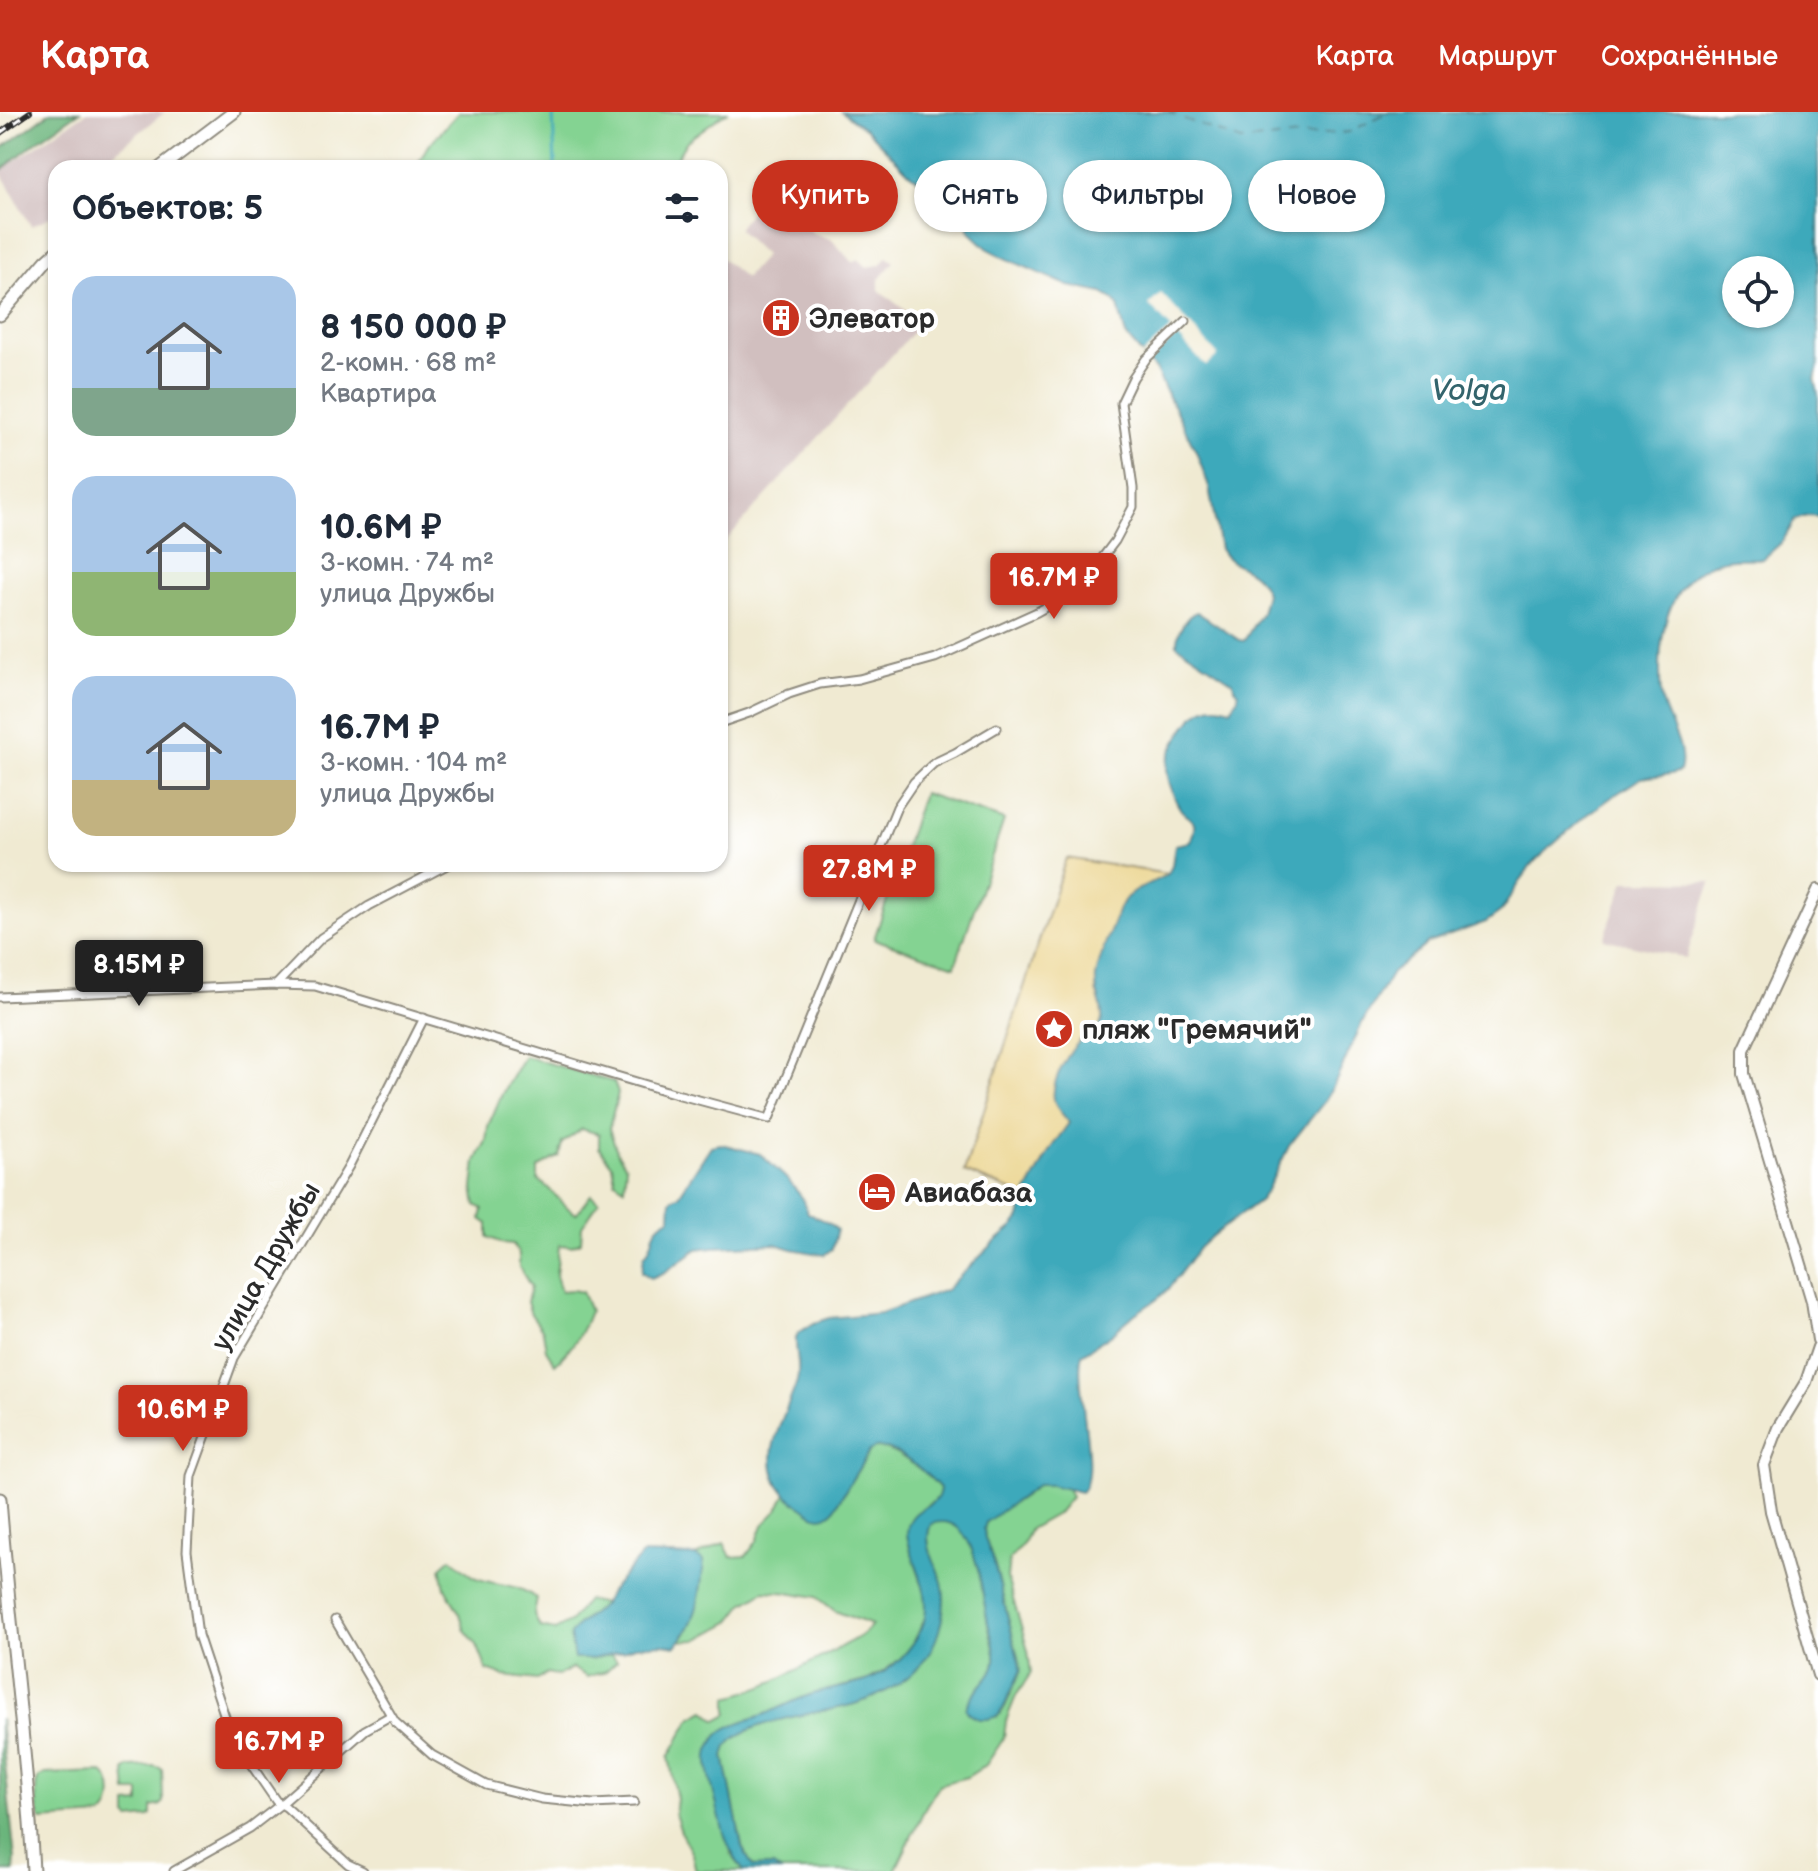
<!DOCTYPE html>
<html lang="ru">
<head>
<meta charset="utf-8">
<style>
  body { margin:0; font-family:"Balsamiq Sans",sans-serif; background:#f2f2f3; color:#1f2937; height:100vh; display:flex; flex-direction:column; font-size:30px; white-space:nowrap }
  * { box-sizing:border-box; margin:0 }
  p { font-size:26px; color:#747a83 }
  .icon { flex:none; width:44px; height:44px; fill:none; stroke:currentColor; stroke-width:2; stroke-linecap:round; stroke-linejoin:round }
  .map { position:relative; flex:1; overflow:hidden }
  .sheet { position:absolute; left:48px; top:48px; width:680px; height:712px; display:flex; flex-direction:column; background:#fff; border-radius:24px; box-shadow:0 2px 6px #0004 }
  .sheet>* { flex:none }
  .guide { position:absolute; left:752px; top:48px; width:760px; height:72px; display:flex; gap:16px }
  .fabs { position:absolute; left:1722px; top:144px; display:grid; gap:16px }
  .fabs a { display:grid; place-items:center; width:72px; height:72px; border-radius:50%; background:#fff; box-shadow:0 2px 6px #0004; font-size:40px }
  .price { position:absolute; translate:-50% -68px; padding:0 18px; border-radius:8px; background:#c8321e; color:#fff; font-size:26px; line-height:52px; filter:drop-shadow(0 2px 4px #0008) }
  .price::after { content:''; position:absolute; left:50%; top:48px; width:24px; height:18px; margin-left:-12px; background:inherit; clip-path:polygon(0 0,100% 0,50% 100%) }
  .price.on { background:#222; color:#fff }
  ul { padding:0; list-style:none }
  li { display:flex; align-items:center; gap:24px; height:200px; padding:0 24px }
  li span { display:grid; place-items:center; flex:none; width:224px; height:160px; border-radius:24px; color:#555 }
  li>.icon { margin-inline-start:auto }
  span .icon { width:96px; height:96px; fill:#fffc; stroke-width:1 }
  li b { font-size:34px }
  h2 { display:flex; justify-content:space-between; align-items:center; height:96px; padding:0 24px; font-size:34px }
  .pill { padding:0 28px; border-radius:36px; background:#fff; box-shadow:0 2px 6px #0004; font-size:28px; line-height:72px }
  .pill.on { background:#c8321e; color:#fff }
  header { display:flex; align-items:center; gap:48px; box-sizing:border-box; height:112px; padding:0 40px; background:#c8321e; color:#fff }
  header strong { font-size:38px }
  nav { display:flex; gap:44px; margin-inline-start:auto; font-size:28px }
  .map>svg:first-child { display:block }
</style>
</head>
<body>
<header>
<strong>Карта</strong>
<nav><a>Карта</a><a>Маршрут</a><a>Сохранённые</a></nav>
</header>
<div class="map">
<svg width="1818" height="1759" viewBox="0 0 1818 1759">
  <rect width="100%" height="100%" fill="#fff"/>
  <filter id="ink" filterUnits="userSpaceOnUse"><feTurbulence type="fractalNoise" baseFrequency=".0125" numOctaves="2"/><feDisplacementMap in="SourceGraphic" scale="16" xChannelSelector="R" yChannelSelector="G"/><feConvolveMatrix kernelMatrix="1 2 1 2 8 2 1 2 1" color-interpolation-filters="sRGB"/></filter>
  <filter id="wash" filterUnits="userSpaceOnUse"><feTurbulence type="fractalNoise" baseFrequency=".006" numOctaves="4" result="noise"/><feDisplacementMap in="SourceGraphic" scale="32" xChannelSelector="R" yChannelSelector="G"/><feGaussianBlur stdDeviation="1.8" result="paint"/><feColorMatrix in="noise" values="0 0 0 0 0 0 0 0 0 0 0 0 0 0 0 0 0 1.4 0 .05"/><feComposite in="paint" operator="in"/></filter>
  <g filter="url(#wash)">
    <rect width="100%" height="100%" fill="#f0ead2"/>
    <g fill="#d1bfbf">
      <path d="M87,0H165L95,56H56V102L31,114L0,59Z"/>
      <path d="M766,78L775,79L801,101L799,107L814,122L831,127L853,151L858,147L867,155L880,153L887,144L894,150L879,167V178L921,211L720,435V145L745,166L765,143L738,117Z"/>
      <path d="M1625,769L1711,770L1686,846L1604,827Z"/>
    </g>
    <g fill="#84d392" stroke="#587f5e" stroke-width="2">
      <path d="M459,0H729L722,3L687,29L670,56H416L427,35Z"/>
      <path d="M923,681L1004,708L955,854L874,827Z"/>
      <path d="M524,944L614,970L618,981L609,1017L618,1042L626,1054L624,1075L615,1069L612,1053L599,1036V1022L582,1017L562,1031L559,1044L538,1056V1068C553,1077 560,1092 576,1102L591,1083L599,1090L582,1114L581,1130L571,1134L559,1133L556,1164L561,1179L572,1178L582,1180L590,1199C582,1221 573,1236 555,1252L546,1238L543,1219L531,1202L527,1190L531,1175L519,1155V1142L513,1132L502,1131L488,1125V1112L481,1107L483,1097L476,1093L473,1076L476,1049L486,1029L488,1014L502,982Z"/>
      <path d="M874,1336C895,1335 927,1361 940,1376C940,1387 936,1389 927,1393L909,1433L927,1486L926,1504L912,1534L900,1547L884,1559L868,1568L809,1583L765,1603L741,1610L718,1623L731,1742L744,1759H696L692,1742L682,1723L675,1702L677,1687L669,1645L692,1605L705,1598L717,1608L728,1602V1585C767,1576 802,1555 837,1537C852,1528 861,1526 872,1513L835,1499L817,1485L793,1481L764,1479L744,1492L730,1510L697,1528L681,1529L687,1520L704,1450L695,1444L724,1431L731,1445L746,1444L757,1429L763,1413L778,1398L786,1382L814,1403L832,1400L869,1340Z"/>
      <path d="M1038,1373H1050L1067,1376L1071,1385L1058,1401L1030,1417L1022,1433L1009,1448L1007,1466L1028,1539L1031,1561L1016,1584L1006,1609L1004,1626L986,1653L967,1665L940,1672L926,1694L895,1759H780L773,1754L753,1755L742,1735L724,1644C725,1641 726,1636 728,1633C743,1610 816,1600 842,1595C873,1588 907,1572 925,1546C938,1529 937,1508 940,1488C940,1482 942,1475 941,1470C941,1464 937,1458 934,1453C929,1440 925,1424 931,1412C941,1408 952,1408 960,1416C979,1434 983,1486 988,1512C990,1524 996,1536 995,1548C995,1553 993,1556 992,1560C991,1574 996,1591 998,1604L1005,1595L1021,1558L996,1458L985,1426L984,1417L986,1410L994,1403L1022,1385Z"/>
      <path d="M451,1446C459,1452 468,1462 477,1466C499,1475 514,1469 537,1487L534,1503L540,1515L555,1518L571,1509L587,1488L604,1492L578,1513L592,1547L611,1542L617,1549L606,1559L587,1565L572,1556L558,1564L548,1561L537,1568L504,1564L487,1558L477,1533L465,1518L460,1502L445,1476L441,1455Z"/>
      <path d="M154,1654L162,1657L163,1690L161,1693L152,1695V1703L149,1705L130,1707L127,1704V1692L140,1691V1680H127L125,1658L130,1655Z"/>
      <path d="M102,1660C115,1669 115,1695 102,1704L41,1708C37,1700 33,1673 39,1666C40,1664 43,1663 45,1662Z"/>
    </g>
    <g fill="#6bb57c" stroke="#4b7054" stroke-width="2">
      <path d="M50,0H79L35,31L0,59V38C16,24 34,14 50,0Z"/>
      <path d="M0,1606L15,1747L14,1759H0Z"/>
    </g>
    <path fill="#eeda9e" stroke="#8c8264" stroke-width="2" d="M1066,746L1168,762C1151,772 1133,778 1120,794L1096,865V879L1101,894L1102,907L1100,915L1079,929L1066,949L1060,999L1068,1008L1069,1011L1051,1036L1025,1084L964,1060Z"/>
    <g fill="#3ca9bb" stroke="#346a73" stroke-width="2" fill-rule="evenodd">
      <path d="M842,0H1818V254L1815,267L1818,283V405L1807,404L1795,408L1782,430L1763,447C1748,447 1729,445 1714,451C1671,467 1660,516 1660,558C1660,569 1660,579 1662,589C1668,611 1687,637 1680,659L1671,662L1641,666L1612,685L1583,706L1548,737L1530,755L1501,799L1486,810L1428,831L1392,861L1362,911L1334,973L1324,990L1289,1034L1267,1078L1260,1088L1212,1124L1199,1136L1169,1176L1156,1188L1135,1202L1112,1222L1082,1242C1073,1272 1101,1362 1081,1380L1050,1373H1038L986,1410L984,1417L985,1426L996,1458L1021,1558L1004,1595L998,1604L988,1607H979L969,1602L966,1597C971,1578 994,1566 995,1549C997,1535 989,1520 987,1506C981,1477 976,1396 931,1412C922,1431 936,1451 942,1470C948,1493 940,1526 926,1546C908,1572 873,1588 843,1595C816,1601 744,1610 728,1633C726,1636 725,1641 724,1644L742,1735L753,1755L773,1754L780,1759H744C725,1735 722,1715 715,1686C712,1674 705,1651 709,1638C710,1635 716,1625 718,1623C731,1610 752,1608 768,1601C781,1596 794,1588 807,1584C826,1577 847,1575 866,1569C891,1560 912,1538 922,1515C932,1491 921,1467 913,1445C911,1437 907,1429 907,1421C908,1392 940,1398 940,1376C929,1363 898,1337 881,1336C874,1335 874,1337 869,1340L832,1400C822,1409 814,1404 805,1397C798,1392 790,1387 785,1381C754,1347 787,1303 797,1269C801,1255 795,1239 796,1225L800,1220L814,1211L829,1206L881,1201L946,1178L995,1130L1014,1114L1020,1106L1025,1084L1051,1036L1069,1011C1065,1004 1057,998 1055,991C1048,973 1070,935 1085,925C1092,919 1100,919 1102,908C1104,893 1094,880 1096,865C1100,841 1112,816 1120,794L1127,785L1135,779L1168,762L1172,754L1175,733L1190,730C1192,725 1195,717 1194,712C1192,706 1185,703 1181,698C1174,688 1168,669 1167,657C1166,641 1192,601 1206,596C1215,592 1223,595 1231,597L1238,585V580L1234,576L1233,570L1177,533C1176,522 1186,503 1197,500L1239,528L1244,529L1261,501L1266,481C1255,451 1232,459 1220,437L1209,375L1196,339L1155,257L1126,224L1118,194L1114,188L1102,181L1069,174L1005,146L987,136L970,120L968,115L973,106L971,102L936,73L933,71L928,74L925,73L910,62L867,18ZM1736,158H1780V202H1736Z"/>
      <path d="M721,1032L760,1042L787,1067L801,1084L808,1101L832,1113L837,1118L832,1137L824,1143L792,1137L776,1132L713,1135L697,1137L665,1160L651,1166L642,1160L644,1144C655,1133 650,1122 659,1114C662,1110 667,1108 670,1106L671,1088L679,1083L711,1034Z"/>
      <path d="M643,1442L695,1444L704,1449C700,1482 699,1508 676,1534L663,1532L635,1534L623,1539L592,1547H574L570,1523L578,1513L604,1492L611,1478Z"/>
    </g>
    <path fill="#f0ead2" d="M1161,181L1218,243L1206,254L1177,224L1149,250L1142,243L1171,216L1149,193Z"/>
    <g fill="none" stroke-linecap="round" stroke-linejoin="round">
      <path stroke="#3ca9bb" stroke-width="3" d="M553,0L555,56"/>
      <path stroke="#33646c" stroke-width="2" stroke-dasharray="10 8" stroke-linecap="butt" d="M1167,0L1241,29L1349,20L1388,0"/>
    </g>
  </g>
  <g filter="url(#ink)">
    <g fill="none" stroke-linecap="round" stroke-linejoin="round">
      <g stroke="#8e8a7e" stroke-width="11">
        <g id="street">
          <path d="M720,611L749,601L789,582L820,572L859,567L935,546L1037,500L1071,481L1096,454L1115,429L1133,395V376L1121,291L1133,266L1146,247L1186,209"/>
          <path d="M276,873L321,826L369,794L449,752"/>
          <path d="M0,885L276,873L315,874L680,983L769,1007L897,695L914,670L934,651L955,641L997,616"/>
          <path d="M335,1508L395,1610L432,1643L486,1673L542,1687L593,1692L634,1690"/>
          <path d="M174,1759L250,1716L281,1692L365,1618L390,1604"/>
          <path d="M363,1759L348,1752L286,1695L276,1689L231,1623L198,1523L187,1439L191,1364L234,1246L349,1054L424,906"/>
        </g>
      </g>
      <g stroke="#8e8a7e" stroke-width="14">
        <g id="secondary">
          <path d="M1818,778L1744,938V962L1812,1189L1818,1228"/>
          <path d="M1818,1235L1806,1270L1778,1316L1764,1353L1771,1399L1818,1563"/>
        </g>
      </g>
      <g stroke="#8e8a7e" stroke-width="15">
        <g id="primary">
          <path d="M160,56L234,0"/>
          <path d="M0,203L46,149L56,140"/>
          <path d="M0,1387C9,1511 27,1635 33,1759"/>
        </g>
      </g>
      <use href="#street" stroke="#fff" stroke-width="7"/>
      <use href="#secondary" stroke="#fff" stroke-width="10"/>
      <use href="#primary" stroke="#fff" stroke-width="11"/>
      <g stroke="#2b2b2b" stroke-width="6">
        <path id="rail" d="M0,21L30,0"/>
      </g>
      <use href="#rail" stroke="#fff" stroke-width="3" stroke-dasharray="9" stroke-linecap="butt"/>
    </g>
  </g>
  <defs>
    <g id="building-disc" transform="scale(2)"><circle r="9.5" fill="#c8321e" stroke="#fff"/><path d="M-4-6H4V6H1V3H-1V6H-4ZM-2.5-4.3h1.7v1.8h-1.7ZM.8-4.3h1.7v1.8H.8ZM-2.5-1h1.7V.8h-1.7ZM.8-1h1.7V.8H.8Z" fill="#fff"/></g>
    <g id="sight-disc" transform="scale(2)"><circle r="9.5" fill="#c8321e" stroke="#fff"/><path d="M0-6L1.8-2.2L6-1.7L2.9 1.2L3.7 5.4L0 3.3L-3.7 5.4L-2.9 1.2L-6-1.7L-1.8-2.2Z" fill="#fff"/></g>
    <g id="hotel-disc" transform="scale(2)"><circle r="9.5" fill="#c8321e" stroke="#fff"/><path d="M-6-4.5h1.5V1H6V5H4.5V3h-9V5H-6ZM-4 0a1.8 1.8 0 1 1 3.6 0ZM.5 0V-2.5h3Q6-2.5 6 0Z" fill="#fff"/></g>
  </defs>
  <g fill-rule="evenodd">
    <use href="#building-disc" x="781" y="206"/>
    <use href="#sight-disc" x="1054" y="917"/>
    <use href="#hotel-disc" x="877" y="1080"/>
  </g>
  <g text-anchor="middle" stroke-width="8" stroke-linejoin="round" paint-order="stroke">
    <g font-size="28" font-weight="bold" fill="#2b2b2b" stroke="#fff" text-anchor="start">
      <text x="809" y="216">Элеватор</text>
      <text x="1082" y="927">пляж "Гремячий"</text>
      <text x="905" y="1090">Авиабаза</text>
    </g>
    <g font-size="28" fill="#2b2b2b" stroke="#fff">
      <text transform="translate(265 1154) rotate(-60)" y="10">улица Дружбы</text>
    </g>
    <g font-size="30" font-style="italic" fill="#33646c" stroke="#fff">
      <text x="1469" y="288">Volga</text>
    </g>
  </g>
</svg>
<div class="fabs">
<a><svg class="icon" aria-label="locate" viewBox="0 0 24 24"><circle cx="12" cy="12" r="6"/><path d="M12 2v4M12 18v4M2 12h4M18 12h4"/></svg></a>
</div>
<b class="price" style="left:1054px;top:509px">16.7M ₽</b>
<b class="price" style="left:869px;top:801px">27.8M ₽</b>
<b class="price on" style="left:139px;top:896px">8.15M ₽</b>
<b class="price" style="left:183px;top:1341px">10.6M ₽</b>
<b class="price" style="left:279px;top:1673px">16.7M ₽</b>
<div class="guide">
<a class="pill on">Купить</a>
<a class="pill">Снять</a>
<a class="pill">Фильтры</a>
<a class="pill">Новое</a>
</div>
<section class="sheet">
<h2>Объектов: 5<svg class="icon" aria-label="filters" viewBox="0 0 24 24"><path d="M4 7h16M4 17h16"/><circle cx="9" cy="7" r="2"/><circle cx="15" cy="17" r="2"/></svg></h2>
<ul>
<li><span style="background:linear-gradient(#a9c7e8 70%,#7fa58c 0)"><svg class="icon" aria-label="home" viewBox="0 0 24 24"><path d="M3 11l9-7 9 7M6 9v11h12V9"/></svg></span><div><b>8 150 000 ₽</b><p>2-комн. · 68 m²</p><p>Квартира</p></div></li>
<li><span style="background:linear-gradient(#a9c7e8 60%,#8fb573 0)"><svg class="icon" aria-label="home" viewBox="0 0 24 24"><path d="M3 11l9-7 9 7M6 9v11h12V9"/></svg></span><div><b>10.6M ₽</b><p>3-комн. · 74 m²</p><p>улица Дружбы</p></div></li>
<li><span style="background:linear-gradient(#a9c7e8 65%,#c2b280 0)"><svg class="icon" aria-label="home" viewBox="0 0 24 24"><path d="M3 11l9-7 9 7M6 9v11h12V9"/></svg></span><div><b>16.7M ₽</b><p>3-комн. · 104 m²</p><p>улица Дружбы</p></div></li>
</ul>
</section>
</div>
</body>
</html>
